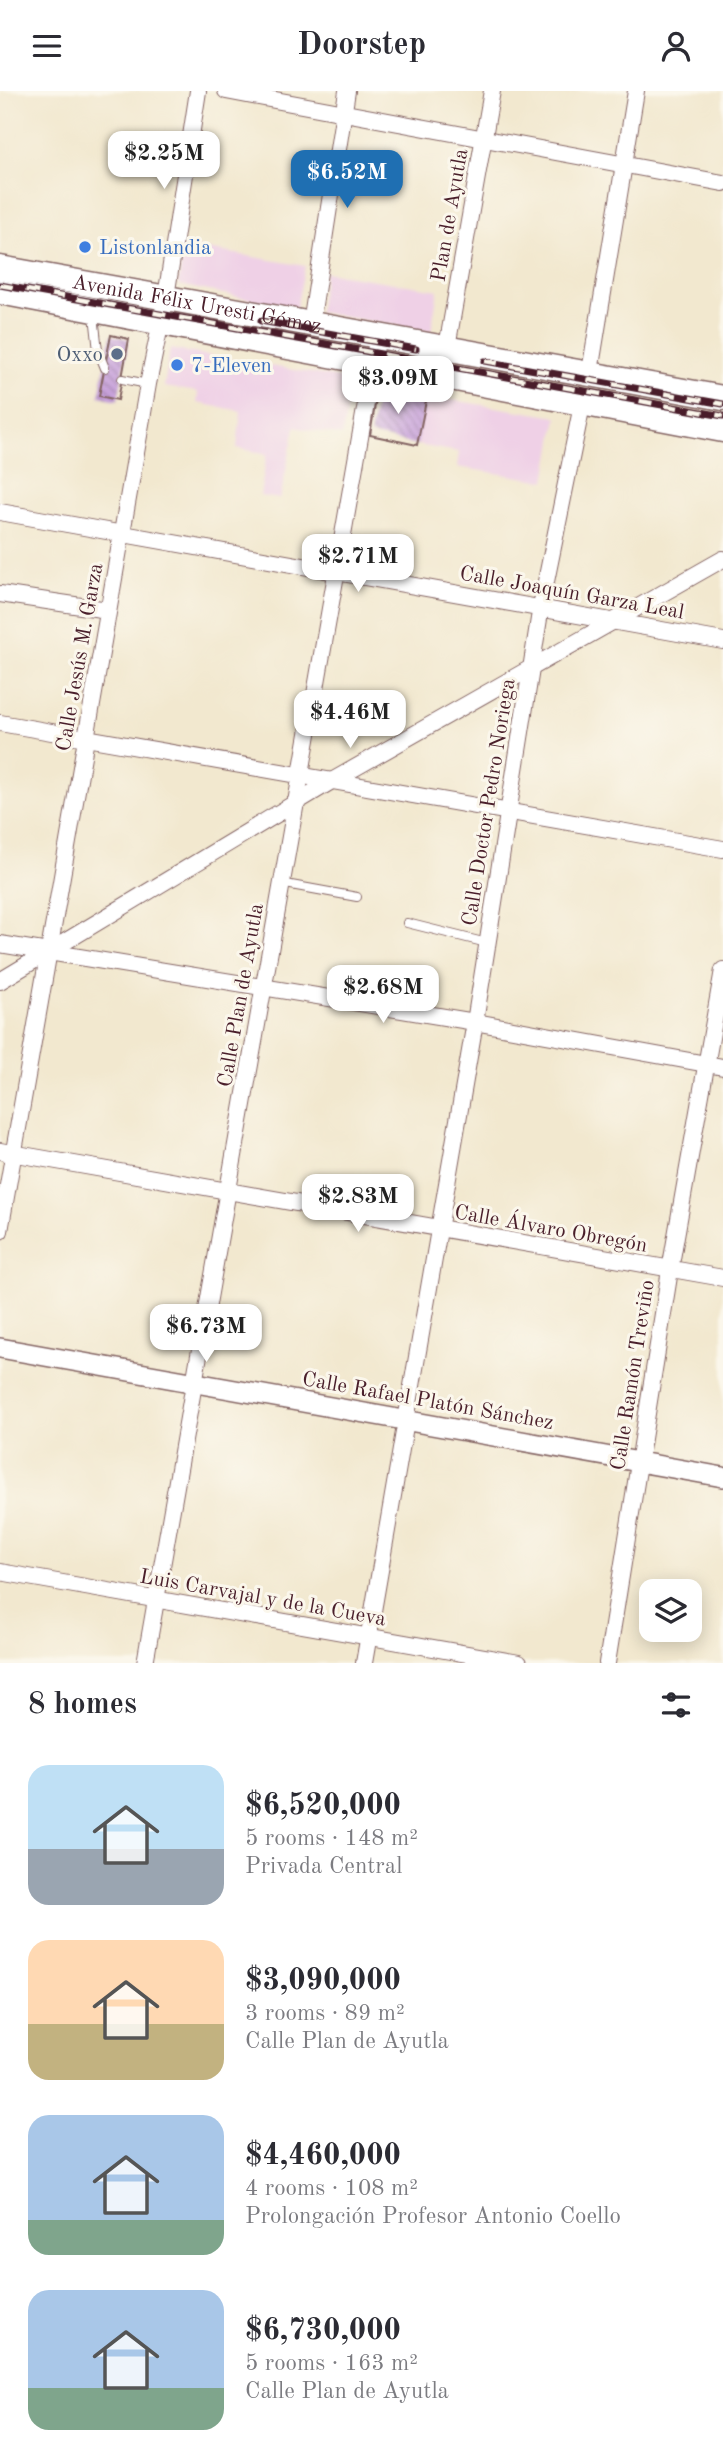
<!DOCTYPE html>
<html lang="en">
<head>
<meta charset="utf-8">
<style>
  body { margin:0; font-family:"Old Standard TT",serif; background:#f7f7f7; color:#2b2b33; height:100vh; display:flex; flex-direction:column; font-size:26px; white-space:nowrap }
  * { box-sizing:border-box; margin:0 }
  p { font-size:23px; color:#7c7c81 }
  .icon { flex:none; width:38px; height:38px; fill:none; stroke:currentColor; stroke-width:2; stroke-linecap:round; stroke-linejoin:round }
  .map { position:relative; height:1572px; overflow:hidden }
  .drawer { display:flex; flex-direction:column; background:#fff; flex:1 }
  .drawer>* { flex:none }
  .buttons { position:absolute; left:639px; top:1488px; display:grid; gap:14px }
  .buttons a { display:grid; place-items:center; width:63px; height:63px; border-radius:14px; background:#fff; box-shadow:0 4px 18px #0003; font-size:35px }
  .price { position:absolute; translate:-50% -60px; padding:0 16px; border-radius:14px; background:#fff; color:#222; font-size:23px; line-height:46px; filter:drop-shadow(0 2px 4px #0008) }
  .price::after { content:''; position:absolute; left:50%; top:42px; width:21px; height:16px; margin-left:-10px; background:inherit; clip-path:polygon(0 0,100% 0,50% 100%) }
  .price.active { background:#1f6fb2; color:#fff }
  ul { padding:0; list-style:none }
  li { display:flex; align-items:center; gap:21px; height:175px; padding:0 28px }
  li span { display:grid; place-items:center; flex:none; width:196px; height:140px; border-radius:21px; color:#555 }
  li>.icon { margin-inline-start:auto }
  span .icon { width:84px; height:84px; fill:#fffc; stroke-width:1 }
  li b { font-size:30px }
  h2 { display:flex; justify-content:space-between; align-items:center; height:84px; padding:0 28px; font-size:30px }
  header { display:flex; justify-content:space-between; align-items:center; height:91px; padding:0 28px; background:#fff; font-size:32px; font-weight:700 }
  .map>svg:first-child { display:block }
</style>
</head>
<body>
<header><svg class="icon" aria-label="menu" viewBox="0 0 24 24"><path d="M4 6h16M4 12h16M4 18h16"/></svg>Doorstep<svg class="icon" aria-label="person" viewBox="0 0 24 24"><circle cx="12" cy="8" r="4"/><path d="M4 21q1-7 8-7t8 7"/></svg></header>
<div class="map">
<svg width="723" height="1572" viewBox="0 0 723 1572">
  <defs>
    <pattern id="building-back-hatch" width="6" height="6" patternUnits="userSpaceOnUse" patternTransform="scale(1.75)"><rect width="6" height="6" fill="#c39ad9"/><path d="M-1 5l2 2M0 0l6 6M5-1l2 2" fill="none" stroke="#a07db0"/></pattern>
  </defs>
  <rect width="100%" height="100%" fill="#fbf7ec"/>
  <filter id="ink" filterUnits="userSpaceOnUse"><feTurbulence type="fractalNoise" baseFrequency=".0143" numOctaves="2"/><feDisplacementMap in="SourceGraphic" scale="14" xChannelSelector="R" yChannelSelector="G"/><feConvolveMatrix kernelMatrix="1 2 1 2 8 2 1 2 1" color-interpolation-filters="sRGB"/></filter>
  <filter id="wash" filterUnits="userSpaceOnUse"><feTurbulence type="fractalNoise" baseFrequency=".00686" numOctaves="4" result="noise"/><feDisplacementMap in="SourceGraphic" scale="28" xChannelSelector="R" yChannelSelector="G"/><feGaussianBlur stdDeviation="1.57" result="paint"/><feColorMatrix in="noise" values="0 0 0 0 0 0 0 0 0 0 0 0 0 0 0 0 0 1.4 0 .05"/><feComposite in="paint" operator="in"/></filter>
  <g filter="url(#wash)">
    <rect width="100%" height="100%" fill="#f2e8cf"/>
    <g fill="#efd0e6">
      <path d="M184,154L305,175L296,217L178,194Z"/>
      <path d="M325,181L438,199L431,241L318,221Z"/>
      <path d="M170,258L352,289L342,345L295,336L280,408L260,405L267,363L237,357L241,320L197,312L198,301L164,296Z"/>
      <path d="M427,305L557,326L546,390L457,376L459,361L417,354Z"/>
    </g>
    <g id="blocks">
      <g fill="url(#building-back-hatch)">
        <path d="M111,244L129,248L118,309L99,305Z"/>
        <path d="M378,296L427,305L417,354L370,344Z"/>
      </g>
    </g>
  </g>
  <g filter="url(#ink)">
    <use href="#blocks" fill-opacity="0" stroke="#856564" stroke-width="2"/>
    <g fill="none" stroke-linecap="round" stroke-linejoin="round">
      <g stroke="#856564" stroke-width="10">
        <g id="service">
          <path d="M94,224L98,260L105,277"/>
          <path d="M122,288L148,293"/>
          <path d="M280,792L357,806"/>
          <path d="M407,832L487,852"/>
        </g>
      </g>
      <g stroke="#856564" stroke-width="18">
        <g id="minor">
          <path d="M226,0L723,92"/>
          <path d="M311,233L347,0"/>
          <path d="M447,256L492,0"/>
          <path d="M590,281L636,0"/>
          <path d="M0,421L723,550"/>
          <path d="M0,503L108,519"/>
          <path d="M0,632L723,758"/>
          <path d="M0,853L475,931L723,976"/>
          <path d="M0,890L330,691L723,468"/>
          <path d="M0,1060L723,1187"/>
          <path d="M0,1140L148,293L166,206L198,0"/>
          <path d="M0,1481L519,1572"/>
          <path d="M145,1572L378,244"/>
          <path d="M364,1572L475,931L541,515L582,314"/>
          <path d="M607,1572L670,1179L723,879"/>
        </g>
      </g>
      <g stroke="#856564" stroke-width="22">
        <path id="tertiary" d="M0,1257L723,1386"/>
      </g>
      <g stroke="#856564" stroke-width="27">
        <g id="primary">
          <path id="s1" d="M0,177L723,307"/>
          <path d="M0,201L723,339"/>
        </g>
      </g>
      <use href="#service" stroke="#fff" stroke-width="8"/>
      <use href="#minor" stroke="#fff" stroke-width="16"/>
      <use href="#tertiary" stroke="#fff" stroke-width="19"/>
      <use href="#primary" stroke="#fff" stroke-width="24"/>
      <g stroke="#4a1f2b" stroke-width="7">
        <g id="rail">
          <path d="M0,194L723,325"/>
          <path d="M261,230L416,258"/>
          <path d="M485,270L723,313"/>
        </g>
      </g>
      <use href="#rail" stroke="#fbf7ec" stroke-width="4.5" stroke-dasharray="13" stroke-linecap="butt"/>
    </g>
  </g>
  <g fill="#3f7fe0" stroke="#fbf7ec" stroke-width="2.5">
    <circle cx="85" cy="156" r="7"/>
    <circle cx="177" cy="274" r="7"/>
  </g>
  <circle fill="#5c6f8a" stroke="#fbf7ec" stroke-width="2.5" cx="117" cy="263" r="7"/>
  <g text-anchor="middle" stroke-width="6" stroke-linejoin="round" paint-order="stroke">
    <g font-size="21" fill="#4a1f2b" stroke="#fbf7ec">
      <text transform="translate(449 124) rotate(-80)" y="7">Plan de Ayutla</text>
      <text dy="7" stroke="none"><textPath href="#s1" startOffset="200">Avenida Félix Uresti Gómez</textPath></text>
      <text transform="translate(572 501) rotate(10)" y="7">Calle Joaquín Garza Leal</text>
      <text transform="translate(79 566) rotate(-80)" y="7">Calle Jesús M. Garza</text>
      <text transform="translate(488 711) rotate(-81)" y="7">Calle Doctor Pedro Noriega</text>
      <text transform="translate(240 904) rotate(-80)" y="7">Calle Plan de Ayutla</text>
      <text transform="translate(551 1137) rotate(10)" y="7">Calle Álvaro Obregón</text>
      <text transform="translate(632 1284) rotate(-81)" y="7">Calle Ramón Treviño</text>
      <text transform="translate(428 1309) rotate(10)" y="7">Calle Rafael Platón Sánchez</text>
      <text transform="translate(263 1506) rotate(10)" y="7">Luis Carvajal y de la Cueva</text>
    </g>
    <g font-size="21" fill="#366cbe" stroke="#fbf7ec" text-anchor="start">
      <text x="99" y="163">Listonlandia</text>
      <text x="191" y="281">7-Eleven</text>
    </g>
    <g font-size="21" fill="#4e5e75" stroke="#fbf7ec" text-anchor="end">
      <text x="103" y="270">Oxxo</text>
    </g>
  </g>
</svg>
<div class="buttons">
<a><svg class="icon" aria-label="layers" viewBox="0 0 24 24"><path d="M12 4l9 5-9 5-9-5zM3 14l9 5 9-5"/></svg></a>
</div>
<b class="price" style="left:164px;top:100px">$2.25M</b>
<b class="price active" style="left:347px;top:119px">$6.52M</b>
<b class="price" style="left:398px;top:325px">$3.09M</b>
<b class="price" style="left:358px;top:503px">$2.71M</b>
<b class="price" style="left:350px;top:659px">$4.46M</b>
<b class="price" style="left:383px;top:934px">$2.68M</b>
<b class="price" style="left:358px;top:1143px">$2.83M</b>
<b class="price" style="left:206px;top:1273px">$6.73M</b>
</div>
<section class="drawer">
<h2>8 homes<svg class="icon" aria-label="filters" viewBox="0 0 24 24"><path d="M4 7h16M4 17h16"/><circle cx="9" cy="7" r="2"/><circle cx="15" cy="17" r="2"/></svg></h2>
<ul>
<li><span style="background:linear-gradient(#bfe0f5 60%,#9aa5b1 0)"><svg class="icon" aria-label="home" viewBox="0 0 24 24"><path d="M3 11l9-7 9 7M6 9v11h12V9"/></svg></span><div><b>$6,520,000</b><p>5 rooms · 148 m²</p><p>Privada Central</p></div></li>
<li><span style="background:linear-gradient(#ffd9b3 60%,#c2b280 0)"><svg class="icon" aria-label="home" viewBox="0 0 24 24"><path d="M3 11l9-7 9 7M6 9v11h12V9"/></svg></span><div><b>$3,090,000</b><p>3 rooms · 89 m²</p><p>Calle Plan de Ayutla</p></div></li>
<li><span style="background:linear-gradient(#a9c7e8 75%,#7fa58c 0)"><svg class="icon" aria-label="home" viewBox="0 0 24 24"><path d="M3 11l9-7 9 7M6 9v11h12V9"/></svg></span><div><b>$4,460,000</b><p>4 rooms · 108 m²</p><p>Prolongación Profesor Antonio Coello</p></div></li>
<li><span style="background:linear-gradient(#a9c7e8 70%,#7fa58c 0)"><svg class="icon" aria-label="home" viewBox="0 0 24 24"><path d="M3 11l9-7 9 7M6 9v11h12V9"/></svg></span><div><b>$6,730,000</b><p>5 rooms · 163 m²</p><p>Calle Plan de Ayutla</p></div></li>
</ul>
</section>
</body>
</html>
